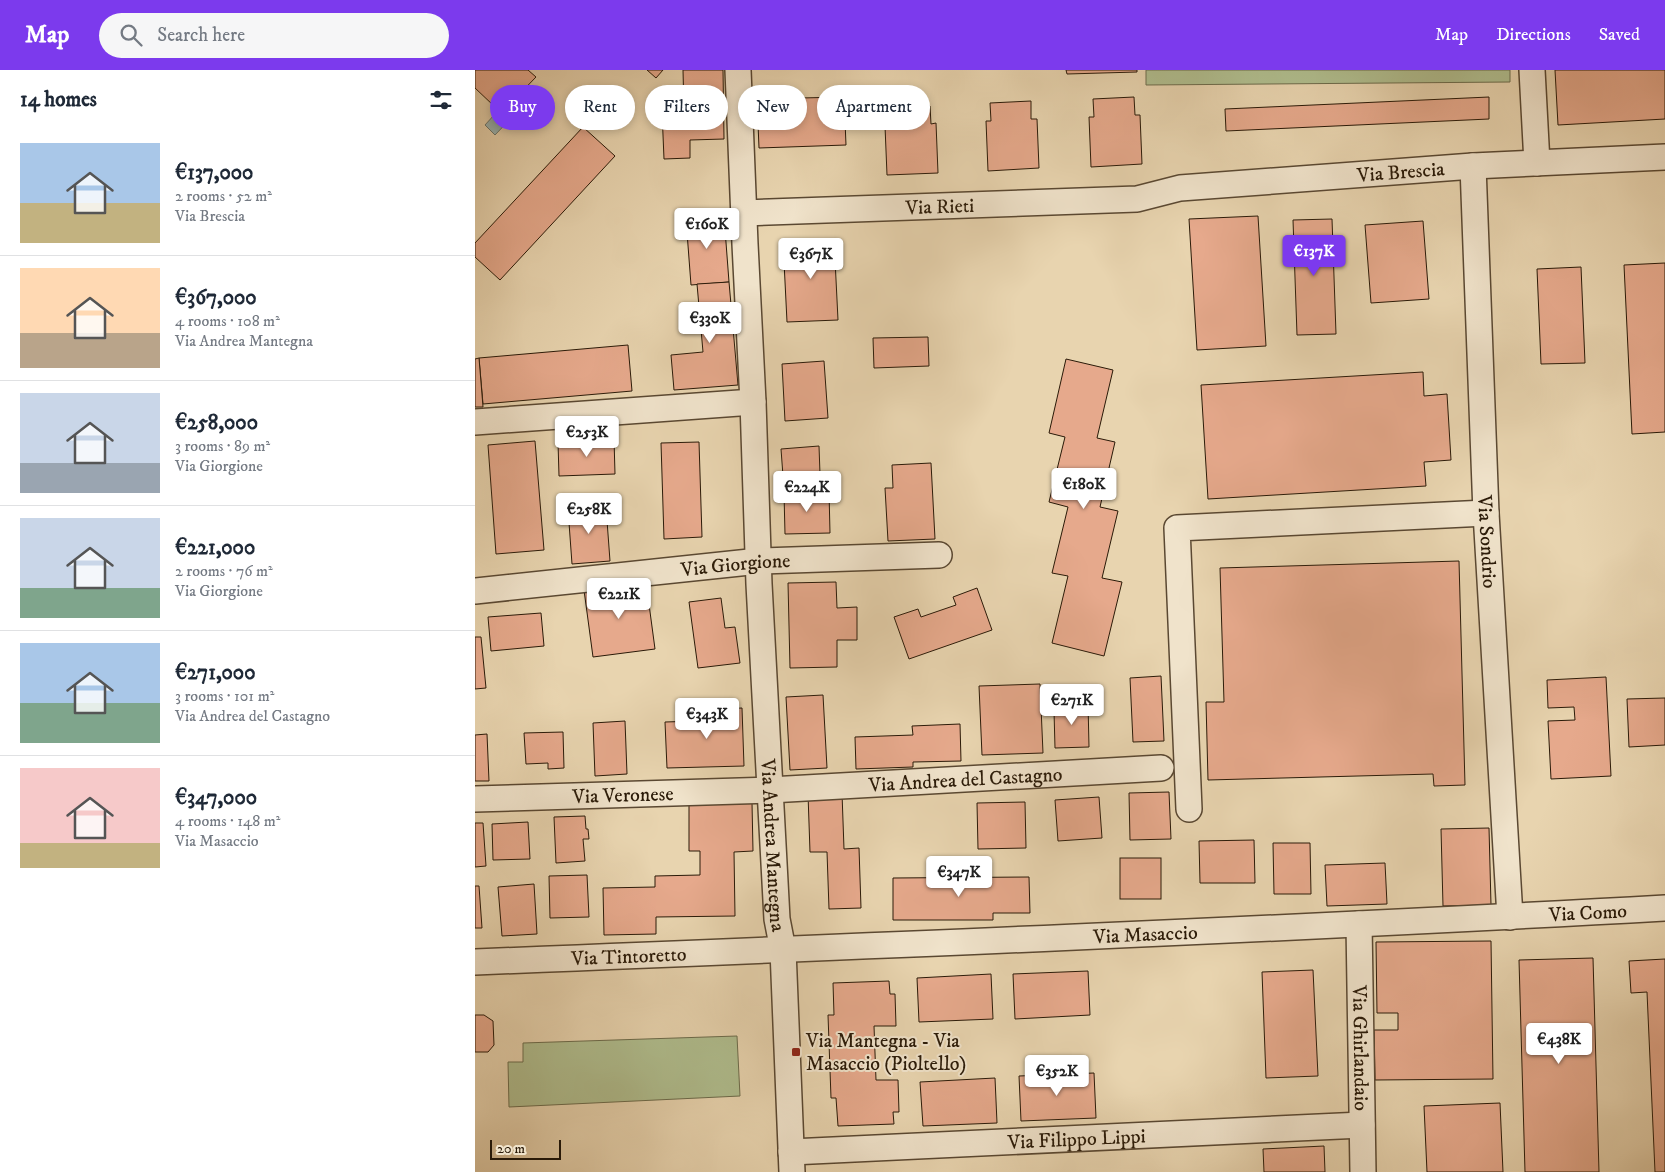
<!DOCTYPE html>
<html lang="en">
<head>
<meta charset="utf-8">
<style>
  body { margin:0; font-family:"IM FELL DW Pica",serif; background:#f6f6f7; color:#1f2937; height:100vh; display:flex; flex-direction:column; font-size:19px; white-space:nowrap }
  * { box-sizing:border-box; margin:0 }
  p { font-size:16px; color:#747a83 }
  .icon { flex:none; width:28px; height:28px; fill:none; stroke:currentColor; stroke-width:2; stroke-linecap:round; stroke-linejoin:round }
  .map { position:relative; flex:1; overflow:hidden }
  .details { display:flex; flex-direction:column; background:#fff; width:475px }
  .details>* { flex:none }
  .hud { position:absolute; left:15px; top:15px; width:475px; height:45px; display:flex; gap:10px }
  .scale { position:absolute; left:15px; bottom:12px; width:71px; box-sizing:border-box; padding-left:5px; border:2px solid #2a1a08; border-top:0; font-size:14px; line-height:18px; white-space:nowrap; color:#2a1a08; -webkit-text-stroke:4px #f0e3cb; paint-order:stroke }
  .price { position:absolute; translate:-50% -42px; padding:0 11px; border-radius:5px; background:#fff; color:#222; font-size:16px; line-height:32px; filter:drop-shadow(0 1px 2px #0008) }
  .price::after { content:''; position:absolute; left:50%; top:30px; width:15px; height:11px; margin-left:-8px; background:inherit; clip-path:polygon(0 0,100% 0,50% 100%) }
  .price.selected { background:#7c3aed; color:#fff }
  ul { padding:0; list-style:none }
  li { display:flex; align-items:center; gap:15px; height:125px; padding:0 20px }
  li+li { border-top:1px solid #e0e1e3 }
  li span { display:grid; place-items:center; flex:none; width:140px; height:100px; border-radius:0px; color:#555 }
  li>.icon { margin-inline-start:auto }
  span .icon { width:60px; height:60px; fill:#fffc; stroke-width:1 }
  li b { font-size:21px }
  h2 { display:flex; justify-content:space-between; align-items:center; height:60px; padding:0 20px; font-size:21px }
  .tag { padding:0 18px; border-radius:22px; background:#fff; box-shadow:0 2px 8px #0003; font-size:18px; line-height:45px }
  .tag.selected { background:#7c3aed; color:#fff }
  header { display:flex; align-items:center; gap:30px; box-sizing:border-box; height:70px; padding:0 25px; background:#7c3aed; color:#fff }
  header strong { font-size:24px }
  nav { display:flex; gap:28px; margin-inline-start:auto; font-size:18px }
  .search { width:350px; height:45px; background:#f6f6f7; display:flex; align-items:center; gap:12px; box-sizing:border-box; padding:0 18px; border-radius:28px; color:#747a83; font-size:19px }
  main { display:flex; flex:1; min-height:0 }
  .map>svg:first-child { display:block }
</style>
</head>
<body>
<header>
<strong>Map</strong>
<div class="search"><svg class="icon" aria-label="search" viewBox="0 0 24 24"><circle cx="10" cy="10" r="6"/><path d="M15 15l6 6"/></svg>Search here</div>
<nav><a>Map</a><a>Directions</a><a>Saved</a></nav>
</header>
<main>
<section class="details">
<h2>14 homes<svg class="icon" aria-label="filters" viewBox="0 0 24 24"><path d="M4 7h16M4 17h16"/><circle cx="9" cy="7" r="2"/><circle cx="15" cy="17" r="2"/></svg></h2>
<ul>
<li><span style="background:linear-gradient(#a9c7e8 60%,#c2b280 0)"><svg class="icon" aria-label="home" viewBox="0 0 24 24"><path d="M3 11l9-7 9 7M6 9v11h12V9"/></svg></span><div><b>€137,000</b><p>2 rooms · 52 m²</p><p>Via Brescia</p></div></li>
<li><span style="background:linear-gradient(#ffd9b3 65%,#b9a48a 0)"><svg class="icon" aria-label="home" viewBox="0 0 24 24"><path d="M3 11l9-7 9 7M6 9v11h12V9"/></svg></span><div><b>€367,000</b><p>4 rooms · 108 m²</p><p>Via Andrea Mantegna</p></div></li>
<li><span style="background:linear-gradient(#c9d6e8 70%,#9aa5b1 0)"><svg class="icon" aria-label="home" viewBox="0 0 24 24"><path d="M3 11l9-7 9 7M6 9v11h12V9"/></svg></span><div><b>€258,000</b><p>3 rooms · 89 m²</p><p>Via Giorgione</p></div></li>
<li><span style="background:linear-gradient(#c9d6e8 70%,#7fa58c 0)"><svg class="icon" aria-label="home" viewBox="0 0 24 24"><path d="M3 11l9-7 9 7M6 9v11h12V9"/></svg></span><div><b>€221,000</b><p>2 rooms · 76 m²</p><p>Via Giorgione</p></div></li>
<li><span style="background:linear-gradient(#a9c7e8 60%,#7fa58c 0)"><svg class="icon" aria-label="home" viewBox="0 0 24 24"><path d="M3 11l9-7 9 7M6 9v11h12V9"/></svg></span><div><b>€271,000</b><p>3 rooms · 101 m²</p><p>Via Andrea del Castagno</p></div></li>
<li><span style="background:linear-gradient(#f6c9c9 75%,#c2b280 0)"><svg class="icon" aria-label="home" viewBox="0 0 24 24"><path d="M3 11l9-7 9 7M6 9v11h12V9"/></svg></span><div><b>€347,000</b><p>4 rooms · 148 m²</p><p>Via Masaccio</p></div></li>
</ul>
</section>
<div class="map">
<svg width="1190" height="1102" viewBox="0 0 1190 1102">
  <rect width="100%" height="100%" fill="#e8d4af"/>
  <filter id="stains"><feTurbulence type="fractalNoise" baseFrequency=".004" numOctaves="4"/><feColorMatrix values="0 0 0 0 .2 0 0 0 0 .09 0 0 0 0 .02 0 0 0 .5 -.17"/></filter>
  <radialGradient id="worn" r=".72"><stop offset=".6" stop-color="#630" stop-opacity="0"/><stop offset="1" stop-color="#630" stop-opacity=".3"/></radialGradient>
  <g fill="#b0be8f" stroke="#6d6c4c">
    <path d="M671,0H1035V12L671,15Z"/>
    <path d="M262,966L265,1026L34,1037L33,992H48V973Z"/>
  </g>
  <path fill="#9bb6b4" stroke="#6e786f" d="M30,33L41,43L20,65L10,55Z"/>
  <g fill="#e6a98c" stroke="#2a1a08">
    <path d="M0,0H53L61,7L34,35L27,28L19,36L0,18Z"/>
    <path d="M172,0H188L181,8Z"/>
    <path d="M208,0H248L249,69L215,70V88L189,89L187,41H209Z"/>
    <path d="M591,0H662V2L592,4Z"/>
    <path d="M1080,0H1190V49L1083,55Z"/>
    <path d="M369,27L371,75L284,78L282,29Z"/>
    <path d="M659,27L660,45H665L667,94L616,97L614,47H619L618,29Z"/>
    <path d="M1014,27V49L751,61L750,39Z"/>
    <path d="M556,31V49H562L564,98L513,101L511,51H516L515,33Z"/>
    <path d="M455,36L456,54L461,53L463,103L412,105L410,56H415L414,38Z"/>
    <path d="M108,57L140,86L25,210L0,187V173Z"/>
    <path d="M249,146L254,212L216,215L211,149Z"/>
    <path d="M783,146L791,276L722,280L714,149Z"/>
    <path d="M857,149L861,264L822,265L818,150Z"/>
    <path d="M948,151L954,229L896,233L890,155Z"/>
    <path d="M359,169L363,250L312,252L308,171Z"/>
    <path d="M1190,193V362L1157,364L1149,195Z"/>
    <path d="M1106,197L1110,293L1066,294L1062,199Z"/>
    <path d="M254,212L263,315L199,320L196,285L228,282L222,214Z"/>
    <path d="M453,267L454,296L399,298L398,268Z"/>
    <path d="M153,275L157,321L8,334L4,288Z"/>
    <path d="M4,288L8,337H0V289Z"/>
    <path d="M591,289L638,300L622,368L640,372L625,437L643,441L627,508L647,512L629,586L577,573L593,506L577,503L593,437L574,432L590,367L574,363Z"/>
    <path d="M349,291L353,348L310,351L307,294Z"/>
    <path d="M948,302L949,326L972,324L976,390L949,392L951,416L733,429L726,315Z"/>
    <path d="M139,369L140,404L84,406L83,372Z"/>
    <path d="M60,371L69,480L21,484L13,375Z"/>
    <path d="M224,372L227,467L189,469L186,373Z"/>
    <path d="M344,376L345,404L308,406L306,379Z"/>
    <path d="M456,393L460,469L413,471L410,418H418L417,395Z"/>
    <path d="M354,421L355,463L310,464L309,423Z"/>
    <path d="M131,437L135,491L97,494L93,439Z"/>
    <path d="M984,491L990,715L959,716L958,704L733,710L731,632H749L745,498Z"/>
    <path d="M171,512L180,579L118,587L109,520Z"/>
    <path d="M361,512L362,538L382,537V570H362V597L315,598L313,513Z"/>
    <path d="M502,518L517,560L434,589L419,547L443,539L446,547L481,535L478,527Z"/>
    <path d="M246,528L250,558L260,557L265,593L223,598L214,532Z"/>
    <path d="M66,543L69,576L16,581L13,547Z"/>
    <path d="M0,567H6L11,618L0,619Z"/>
    <path d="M686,606L689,671L658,672L655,608Z"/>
    <path d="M1131,607L1136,706L1076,709L1073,651L1100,650L1099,637L1073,638L1072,610Z"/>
    <path d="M565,614L568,683L507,685L504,616Z"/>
    <path d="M348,625L352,698L315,700L311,627Z"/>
    <path d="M1190,628V675L1154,677L1152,629Z"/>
    <path d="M590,633H613L614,677L580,678L579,641L591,640Z"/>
    <path d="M267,638L269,696L192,698L190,652L222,651V640Z"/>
    <path d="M150,651L152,704L120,706L118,653Z"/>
    <path d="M485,654L486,691L438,692V697L381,699L380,667L438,665L437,656Z"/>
    <path d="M88,662L89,698L73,699V693L51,694L49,663Z"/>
    <path d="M12,664L14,711H0V665Z"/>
    <path d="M694,722L696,769L655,770L654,723Z"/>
    <path d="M367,723L369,779L384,778L386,838L354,839L352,782H335L333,724Z"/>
    <path d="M624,727L627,768L583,771L580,730Z"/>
    <path d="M550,732L551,778L503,779L502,733Z"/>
    <path d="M277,733L278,781L259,782L260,846L181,847V864L129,865L128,818L180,817V806L225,805V781H214V735Z"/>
    <path d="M110,746L111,759H113L114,769H108L110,791L81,793L79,747Z"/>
    <path d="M53,752L55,789L18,790L17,754Z"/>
    <path d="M0,753H8L11,796L0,797Z"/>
    <path d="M1014,758L1016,835L968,836L966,759Z"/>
    <path d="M779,770L780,813H725L724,771Z"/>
    <path d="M798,773H835L836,824H799Z"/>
    <rect x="645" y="788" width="41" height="41"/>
    <path d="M910,793L912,834L852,836L850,795Z"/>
    <path d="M112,805L114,847L75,848L74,806Z"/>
    <path d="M554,807L555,843H518V850H418V808Z"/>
    <path d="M59,814L62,864L27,866L23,817Z"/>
    <path d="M0,816H4L7,858H0Z"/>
    <path d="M1016,871L1018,1009L900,1010L899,960H923V943H902L901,872Z"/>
    <path d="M1118,888L1124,1102H1050L1044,890Z"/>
    <path d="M1190,889V1102H1180L1172,922L1156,923L1154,891Z"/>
    <path d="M838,900L843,1006L791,1008L787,902Z"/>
    <path d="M613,901L615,945L540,949L538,904Z"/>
    <path d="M516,904L518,949L444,952L442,908Z"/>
    <path d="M414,911L415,924H420L421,956H399L401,1010H423L424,1042H418L419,1054L363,1056L361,1028H356L353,945H359L358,913Z"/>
    <path d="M0,945H9L18,951L19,975L13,982H0Z"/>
    <path d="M619,1003L621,1048L546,1051L544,1006Z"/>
    <path d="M520,1008L522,1053L448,1056L445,1012Z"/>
    <path d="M1025,1033L1028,1102H952L949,1036Z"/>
    <path d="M849,1076L850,1102H789L788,1079Z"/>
  </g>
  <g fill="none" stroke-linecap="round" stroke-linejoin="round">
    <g stroke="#5a4832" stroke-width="28">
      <g id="minor">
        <path id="s1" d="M263,0L270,174L278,332L284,514L302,849L308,880L317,1102"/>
        <path d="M1057,0L1062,93"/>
        <path id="s2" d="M998,96L1011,443L1035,847"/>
        <path id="s3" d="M269,143L662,129L705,118L998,96L1190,87"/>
        <path d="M0,352L278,332"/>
        <path id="s4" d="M0,521L284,491L464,485"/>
        <path id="s5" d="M0,729L295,720L686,698"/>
        <path d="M714,739L702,458L1011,443"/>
        <path id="s6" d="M884,854L888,1102"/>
        <path id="s7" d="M0,892C397,876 794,860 1190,838"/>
        <path id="s8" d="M316,1082L887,1055"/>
      </g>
    </g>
    <use href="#minor" stroke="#f0e3cb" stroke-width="25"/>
  </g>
  <rect fill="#8f2418" stroke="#f0e3cb" stroke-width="2" x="316" y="977" width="10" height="10" rx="2.5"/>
  <g text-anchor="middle" stroke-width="4" stroke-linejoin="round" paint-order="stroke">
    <g font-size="20" fill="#2a1a08" stroke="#f0e3cb">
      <text dy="7" stroke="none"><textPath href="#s3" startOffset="659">Via Brescia</textPath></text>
      <text dy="7" stroke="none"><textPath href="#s3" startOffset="196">Via Rieti</textPath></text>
      <text dy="7" stroke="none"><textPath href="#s2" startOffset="376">Via Sondrio</textPath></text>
      <text dy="7" stroke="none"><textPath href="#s4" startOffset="262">Via Giorgione</textPath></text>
      <text dy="7" stroke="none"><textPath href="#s5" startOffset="491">Via Andrea del Castagno</textPath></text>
      <text dy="7" stroke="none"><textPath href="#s5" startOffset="148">Via Veronese</textPath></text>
      <text dy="7" stroke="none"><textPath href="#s1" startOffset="776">Via Andrea Mantegna</textPath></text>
      <text dy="7" stroke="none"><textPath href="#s7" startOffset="1114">Via Como</textPath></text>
      <text dy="7" stroke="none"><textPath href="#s7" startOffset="671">Via Masaccio</textPath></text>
      <text dy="7" stroke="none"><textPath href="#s7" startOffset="154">Via Tintoretto</textPath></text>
      <text dy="7" stroke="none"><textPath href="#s6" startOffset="124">Via Ghirlandaio</textPath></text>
      <text dy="7" stroke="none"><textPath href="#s8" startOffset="286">Via Filippo Lippi</textPath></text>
    </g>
    <g font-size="20" fill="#2a1a08" stroke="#f0e3cb" text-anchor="start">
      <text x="331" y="977">Via Mantegna - Via<tspan x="331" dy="23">Masaccio (Pioltello)</tspan></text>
    </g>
  </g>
  <rect width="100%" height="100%" filter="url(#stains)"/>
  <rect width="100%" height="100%" fill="url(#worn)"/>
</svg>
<div class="scale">20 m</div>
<b class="price" style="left:232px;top:180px">€160K</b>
<b class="price selected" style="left:839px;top:207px">€137K</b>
<b class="price" style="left:336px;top:210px">€367K</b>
<b class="price" style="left:235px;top:274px">€330K</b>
<b class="price" style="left:112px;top:388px">€253K</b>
<b class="price" style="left:609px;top:440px">€180K</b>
<b class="price" style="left:332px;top:443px">€224K</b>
<b class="price" style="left:114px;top:465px">€258K</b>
<b class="price" style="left:144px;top:550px">€221K</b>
<b class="price" style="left:597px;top:656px">€271K</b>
<b class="price" style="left:232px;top:670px">€343K</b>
<b class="price" style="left:484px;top:828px">€347K</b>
<b class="price" style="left:1084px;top:995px">€438K</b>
<b class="price" style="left:582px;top:1027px">€352K</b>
<div class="hud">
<a class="tag selected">Buy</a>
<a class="tag">Rent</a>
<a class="tag">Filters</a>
<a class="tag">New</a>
<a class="tag">Apartment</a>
</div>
</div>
</main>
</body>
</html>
